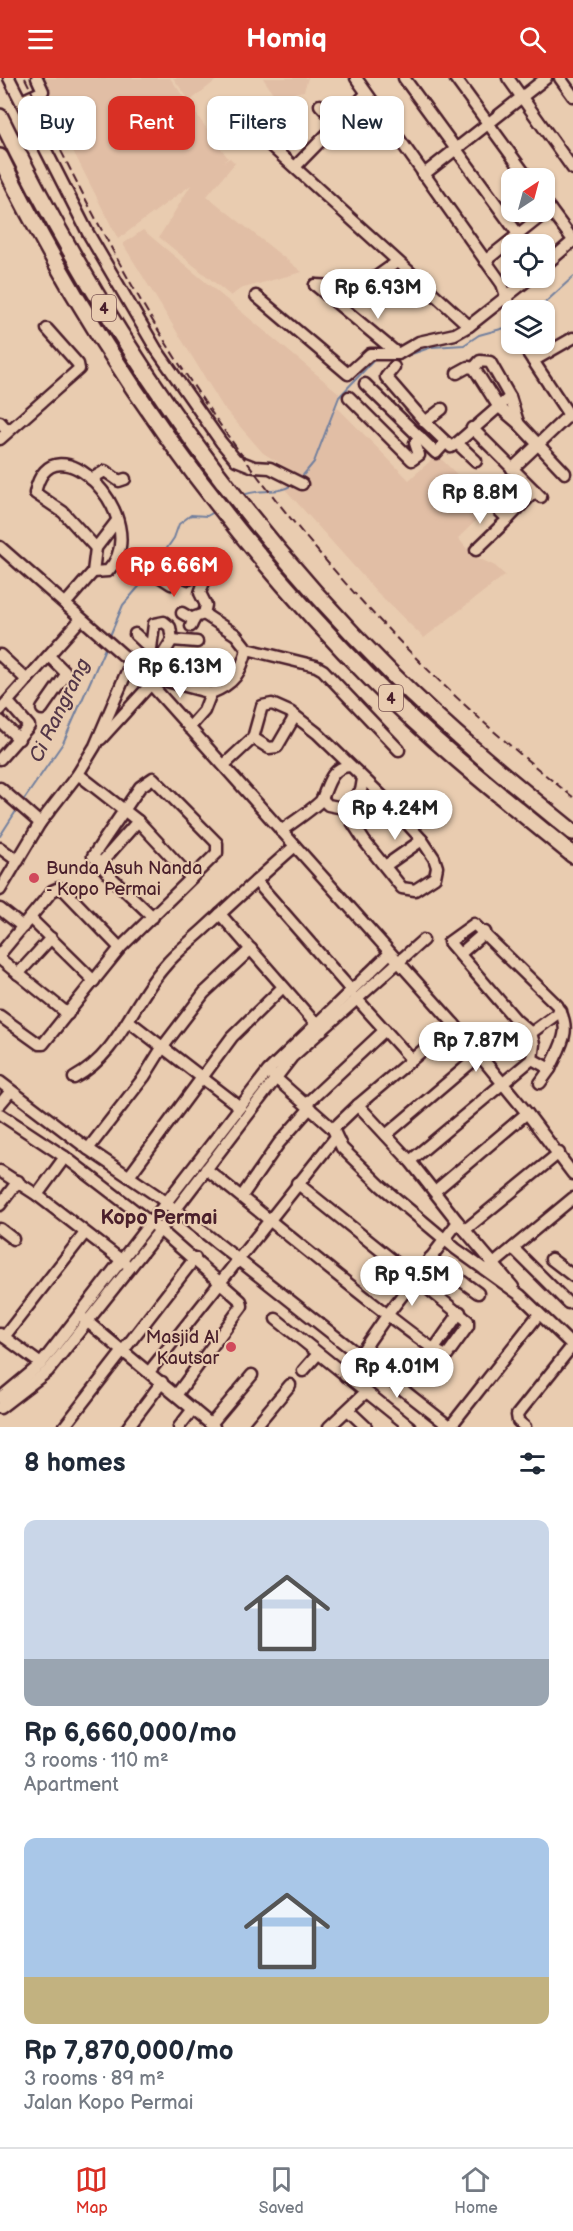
<!DOCTYPE html>
<html lang="en">
<head>
<meta charset="utf-8">
<style>
  body { margin:0; font-family:"Balsamiq Sans",sans-serif; background:#f2f2f3; color:#1f2937; height:100vh; display:flex; flex-direction:column; font-size:22px; white-space:nowrap }
  * { box-sizing:border-box; margin:0 }
  p { font-size:20px; color:#747a83 }
  .icon { flex:none; width:33px; height:33px; fill:none; stroke:currentColor; stroke-width:2; stroke-linecap:round; stroke-linejoin:round }
  .map { position:relative; height:1349px; overflow:hidden }
  .side { display:flex; flex-direction:column; background:#fff; flex:1 }
  .side>* { flex:none }
  .top-card { position:absolute; left:18px; top:18px; width:537px; height:54px; display:flex; gap:12px }
  .needle { width:39px; rotate:36deg }
  .fabs { position:absolute; left:501px; top:90px; display:grid; gap:12px }
  .fabs a { display:grid; place-items:center; width:54px; height:54px; border-radius:12px; background:#fff; box-shadow:0 2px 4px #0004; font-size:30px }
  .price { position:absolute; translate:-50% -51px; padding:0 14px; border-radius:21px; background:#fff; color:#222; font-size:20px; line-height:39px; filter:drop-shadow(0 2px 3px #0008) }
  .price::after { content:''; position:absolute; left:50%; top:36px; width:18px; height:14px; margin-left:-9px; background:inherit; clip-path:polygon(0 0,100% 0,50% 100%) }
  .price.on { background:#d93025; color:#fff }
  ul { padding:0; list-style:none }
  li { display:grid; align-content:center; gap:12px; height:318px; padding:0 24px }
  li span { display:grid; place-items:center; height:186px; border-radius:12px; color:#555 }
  li>.icon { margin-inline-start:auto }
  span .icon { width:108px; height:108px; fill:#fffc; stroke-width:1 }
  li b { font-size:26px }
  h2 { display:flex; justify-content:space-between; align-items:center; height:72px; padding:0 24px; font-size:26px }
  .pill { padding:0 21px; border-radius:12px; background:#fff; box-shadow:0 2px 4px #0004; font-size:21px; line-height:54px }
  .pill.on { background:#d93025; color:#fff }
  header { display:flex; justify-content:space-between; align-items:center; height:78px; padding:0 24px; background:#d93025; color:#fff; font-size:27px; font-weight:700 }
  .tab-bar { display:flex; justify-content:space-around; align-items:center; height:84px; border-top:2px solid #e0e1e3; background:#fff; font-size:16px; color:#747a83 }
  .tab-bar a { display:grid; justify-items:center; gap:3px }
  .tab-bar .on { color:#d93025 }
  .map>svg:first-child { display:block }
</style>
</head>
<body>
<header><svg class="icon" aria-label="menu" viewBox="0 0 24 24"><path d="M4 6h16M4 12h16M4 18h16"/></svg>Homiq<svg class="icon" aria-label="search" viewBox="0 0 24 24"><circle cx="10" cy="10" r="6"/><path d="M15 15l6 6"/></svg></header>
<div class="map">
<svg width="573" height="1349" viewBox="0 0 573 1349">
  <rect width="100%" height="100%" fill="#e9ccb0"/>
  <filter id="ink" filterUnits="userSpaceOnUse"><feTurbulence type="fractalNoise" baseFrequency=".0167" numOctaves="2"/><feDisplacementMap in="SourceGraphic" scale="12" xChannelSelector="R" yChannelSelector="G"/><feConvolveMatrix kernelMatrix="1 2 1 2 8 2 1 2 1" color-interpolation-filters="sRGB"/></filter>
  <g filter="url(#ink)">
    <g fill="#e1bea5">
      <path d="M36,0H170L228,80L223,84L230,80L235,85L207,118L302,194L240,211L231,218L159,159L191,107L118,161Z"/>
      <path d="M173,0H219L190,23Z"/>
      <path d="M263,0H308L304,13L294,15L308,34L296,48L270,23L275,18Z"/>
      <path d="M143,152L339,315L335,327L409,402L437,377L471,410L467,414L484,435L458,460L472,477L495,488L505,497L424,560L376,513L283,409L299,397L263,375L223,329L123,166Z"/>
    </g>
    <g fill="none" stroke-linecap="round" stroke-linejoin="round">
      <g stroke="#73809e" stroke-width="2">
        <path d="M537,232L573,199"/>
        <path d="M400,280L432,269L464,267L479,257L512,248"/>
        <path d="M300,401L314,384L339,319L375,281"/>
        <path d="M242,418C258,409 278,418 293,406"/>
        <path d="M152,492L174,460L179,446L191,437L207,438L216,433"/>
        <path d="M109,560L123,527L149,497"/>
        <path d="M21,726L63,665L106,568"/>
        <path d="M0,758L18,730"/>
      </g>
      <g stroke="#4a1f2b" stroke-width="15">
        <g id="minor">
          <path d="M9,0L88,155L156,271L221,364L236,382L254,389L270,390L302,406"/>
          <path d="M356,0L502,206L512,236"/>
          <path d="M404,0L518,156"/>
          <path d="M455,0L528,100"/>
          <path d="M508,0L573,91"/>
          <path d="M560,0L573,18"/>
          <path d="M21,23L43,13L37,0"/>
          <path d="M320,27L337,45"/>
          <path d="M271,68L469,248"/>
          <path d="M295,89L366,16"/>
          <path d="M423,97L546,0"/>
          <path d="M544,123L573,162"/>
          <path d="M485,183L550,131"/>
          <path d="M544,188L573,163"/>
          <path d="M315,207L398,276"/>
          <path d="M315,207L362,209L397,184"/>
          <path d="M256,218L348,296L370,276H398L419,264L455,256L469,248L530,200"/>
          <path d="M533,283L573,260"/>
          <path d="M394,289L386,299L425,344L451,369L457,365"/>
          <path d="M474,290L498,328L518,345L565,395"/>
          <path d="M474,290L480,283L490,284L510,319L518,344"/>
          <path d="M457,295L468,289L474,290"/>
          <path d="M365,306L436,375L446,364"/>
          <path d="M349,319L412,382L419,377L415,365L420,359"/>
          <path d="M0,344L8,353"/>
          <path d="M425,344L442,331"/>
          <path d="M472,350L541,419"/>
          <path d="M0,361L79,291L78,286L47,251"/>
          <path d="M476,383L457,365L510,319"/>
          <path d="M512,391L569,337L522,266"/>
          <path d="M91,401L105,393L119,403L125,401"/>
          <path d="M508,441L535,413"/>
          <path d="M0,469L131,584L454,946L527,1035L573,1096"/>
          <path d="M476,472L508,441L489,423"/>
          <path d="M93,494L108,493C156,442 51,335 35,415L63,434L96,470"/>
          <path d="M154,495L171,506L180,497L189,501L197,497L204,504L200,515L206,527L204,536"/>
          <path d="M65,526L93,494L96,470L116,444"/>
          <path d="M182,535L194,542"/>
          <path d="M204,536L236,557L247,571"/>
          <path d="M191,548L195,539L204,536"/>
          <path d="M172,562L197,564"/>
          <path d="M0,577L27,602"/>
          <path d="M152,599L211,615L204,633L189,650"/>
          <path d="M211,615C234,606 241,595 247,571L316,588L323,592L399,672"/>
          <path d="M42,631L65,598V594L50,579"/>
          <path d="M0,632L81,541"/>
          <path d="M0,643L19,661"/>
          <path d="M253,660L269,670L277,669L295,638"/>
          <path d="M101,661L150,607L159,583L172,562L170,549L164,544L154,546L151,571L135,556"/>
          <path d="M0,681L29,648L8,624"/>
          <path d="M224,687L253,660L262,628L272,626L290,634L317,655L384,720L422,762L434,780L437,789L435,799L415,812L402,810L365,764L343,730"/>
          <path d="M78,696L138,743L191,800"/>
          <path d="M0,710L40,745"/>
          <path d="M322,721L328,727L343,730L361,713L363,701"/>
          <path d="M281,753C289,747 319,727 322,721C328,707 331,689 350,688"/>
          <path d="M0,770L18,783"/>
          <path d="M101,785L138,743"/>
          <path d="M385,788L422,762"/>
          <path d="M256,803L351,912"/>
          <path d="M0,812L40,745L78,696L95,668L131,584"/>
          <path d="M0,831L23,849"/>
          <path d="M220,836L315,945"/>
          <path d="M31,841L94,903"/>
          <path d="M0,876L52,813L59,810L65,813L120,870"/>
          <path d="M460,876L485,854"/>
          <path d="M0,881L68,936"/>
          <path d="M18,896L51,860"/>
          <path d="M356,920L411,981"/>
          <path d="M0,938L39,966H43L120,870L217,775V765L153,700L140,709L93,778L112,800L153,839"/>
          <path d="M130,944L240,1029"/>
          <path d="M531,955L561,933"/>
          <path d="M270,995L333,1051L342,1070L381,1108L456,1171L520,1217L573,1268"/>
          <path d="M74,1000C119,976 132,925 164,889C175,875 190,864 204,851C234,823 264,795 295,768"/>
          <path d="M0,1004L88,1071L159,1119L450,1349L539,1236"/>
          <path d="M540,1005L550,991"/>
          <path d="M0,1026L11,1013"/>
          <path d="M306,1026L385,952"/>
          <path d="M358,1027L410,1083L458,1144L513,1209"/>
          <path d="M0,1036L65,1079L160,1152L241,1223L242,1228L177,1316"/>
          <path d="M333,1051L358,1027L454,946"/>
          <path d="M386,1057L480,977"/>
          <path d="M88,1071L144,999L162,970L204,915L251,871"/>
          <path d="M410,1083L532,981L534,966L531,955L516,942L449,864L474,846L557,927C573,953 561,966 550,991L532,981"/>
          <path d="M206,1091C236,1113 432,1279 447,1277L468,1248V1243L297,1105"/>
          <path d="M0,1093L37,1117L125,1185"/>
          <path d="M130,1097L232,959L283,909"/>
          <path d="M435,1113L527,1035"/>
          <path d="M37,1117L65,1079"/>
          <path d="M242,1118L279,1065L310,1030"/>
          <path d="M0,1127L18,1103"/>
          <path d="M0,1151L13,1161"/>
          <path d="M465,1152L559,1075"/>
          <path d="M513,1170L568,1225"/>
          <path d="M430,1180L478,1215"/>
          <path d="M551,1181L573,1198"/>
          <path d="M490,1189L573,1120"/>
          <path d="M83,1240L214,1349"/>
          <path d="M276,1241L410,1349"/>
          <path d="M0,1256L41,1286"/>
          <path d="M4,1259L85,1155"/>
          <path d="M434,1271L460,1234"/>
          <path d="M303,1293L317,1277"/>
          <path d="M149,1294L335,1060"/>
          <path d="M345,1298L388,1236L458,1144"/>
          <path d="M0,1320L41,1286L268,993L390,875"/>
          <path d="M0,1330L48,1293L160,1152L292,979L423,862"/>
          <path d="M348,1332L366,1349"/>
          <path d="M211,1346L252,1297"/>
          <path d="M64,1349L195,1180"/>
          <path d="M128,1349L162,1304"/>
          <path d="M179,1349L193,1331"/>
          <path d="M255,1349L290,1307"/>
          <path d="M329,1349L366,1314"/>
          <path d="M525,1349L518,1343L517,1337L573,1267"/>
        </g>
      </g>
      <g stroke="#4a1f2b" stroke-width="20">
        <g id="highway">
          <path d="M0,39C99,243 230,435 391,595C448,652 510,703 573,754"/>
          <path d="M0,79C95,273 224,453 376,606C437,668 506,722 573,777"/>
        </g>
      </g>
      <use href="#minor" stroke="#e9ccb0" stroke-width="10"/>
      <use href="#highway" stroke="#e9ccb0" stroke-width="15"/>
      <path stroke="#4a1f2b" stroke-width="2" stroke-dasharray="9 4.5" stroke-linecap="butt" d="M25,0C75,102 125,203 187,298C291,457 423,602 573,719"/>
    </g>
  </g>
  <g fill="#d1495b" stroke="#e9ccb0" stroke-width="2">
    <circle cx="34" cy="800" r="6"/>
    <circle cx="231" cy="1269" r="6"/>
  </g>
  <g text-anchor="middle" stroke-width="4.5" stroke-linejoin="round" paint-order="stroke">
    <g fill="#e9ccb0" stroke="#7a5353" stroke-width="1.5">
      <rect x="92" y="217" width="24" height="26" rx="4.5"/>
      <rect x="379" y="607" width="24" height="26" rx="4.5"/>
    </g>
    <g font-size="16" font-weight="bold" fill="#4a1f2b">
      <text x="104" y="236">4</text>
      <text x="391" y="626">4</text>
    </g>
    <g font-size="18" fill="#4a1f2b" stroke="#e9ccb0" text-anchor="start">
      <text x="46" y="796">Bunda Asuh Nanda<tspan x="46" dy="21">- Kopo Permai</tspan></text>
      <text x="219" y="1265" text-anchor="end">Masjid Al<tspan x="219" dy="21">Kautsar</tspan></text>
    </g>
    <g font-size="20" font-style="italic" fill="#543748" stroke="#e9ccb0">
      <text transform="translate(59 632) rotate(-64)" y="7">Ci Rangrang</text>
    </g>
    <g font-size="20" font-weight="bold" fill="#4a1f2b" stroke="#e9ccb0">
      <text x="159" y="1146">Kopo Permai</text>
    </g>
  </g>
</svg>
<div class="fabs">
<a><svg class="needle" viewBox="-14 -14 28 28"><path d="M0-13l5 13h-10z" fill="#e53935"/><path d="M0 13l5-13h-10z" fill="#747a83"/></svg></a>
<a><svg class="icon" aria-label="locate" viewBox="0 0 24 24"><circle cx="12" cy="12" r="6"/><path d="M12 2v4M12 18v4M2 12h4M18 12h4"/></svg></a>
<a><svg class="icon" aria-label="layers" viewBox="0 0 24 24"><path d="M12 4l9 5-9 5-9-5zM3 14l9 5 9-5"/></svg></a>
</div>
<b class="price" style="left:378px;top:242px">Rp 6.93M</b>
<b class="price" style="left:480px;top:447px">Rp 8.8M</b>
<b class="price on" style="left:174px;top:520px">Rp 6.66M</b>
<b class="price" style="left:180px;top:621px">Rp 6.13M</b>
<b class="price" style="left:395px;top:763px">Rp 4.24M</b>
<b class="price" style="left:476px;top:995px">Rp 7.87M</b>
<b class="price" style="left:412px;top:1229px">Rp 9.5M</b>
<b class="price" style="left:397px;top:1321px">Rp 4.01M</b>
<div class="top-card">
<a class="pill">Buy</a>
<a class="pill on">Rent</a>
<a class="pill">Filters</a>
<a class="pill">New</a>
</div>
</div>
<section class="side">
<h2>8 homes<svg class="icon" aria-label="filters" viewBox="0 0 24 24"><path d="M4 7h16M4 17h16"/><circle cx="9" cy="7" r="2"/><circle cx="15" cy="17" r="2"/></svg></h2>
<ul>
<li><span style="background:linear-gradient(#c9d6e8 75%,#9aa5b1 0)"><svg class="icon" aria-label="home" viewBox="0 0 24 24"><path d="M3 11l9-7 9 7M6 9v11h12V9"/></svg></span><div><b>Rp 6,660,000/mo</b><p>3 rooms · 110 m²</p><p>Apartment</p></div></li>
<li><span style="background:linear-gradient(#a9c7e8 75%,#c2b280 0)"><svg class="icon" aria-label="home" viewBox="0 0 24 24"><path d="M3 11l9-7 9 7M6 9v11h12V9"/></svg></span><div><b>Rp 7,870,000/mo</b><p>3 rooms · 89 m²</p><p>Jalan Kopo Permai</p></div></li>
</ul>
</section>
<nav class="tab-bar">
<a class="on"><svg class="icon" aria-label="map" viewBox="0 0 24 24"><path d="M3 6l6-2 6 2 6-2v14l-6 2-6-2-6 2zM9 4v14M15 6v14"/></svg>Map</a>
<a><svg class="icon" aria-label="saved" viewBox="0 0 24 24"><path d="M7 4h10v16l-5-4-5 4z"/></svg>Saved</a>
<a><svg class="icon" aria-label="home" viewBox="0 0 24 24"><path d="M3 11l9-7 9 7M6 9v11h12V9"/></svg>Home</a>
</nav>
</body>
</html>
